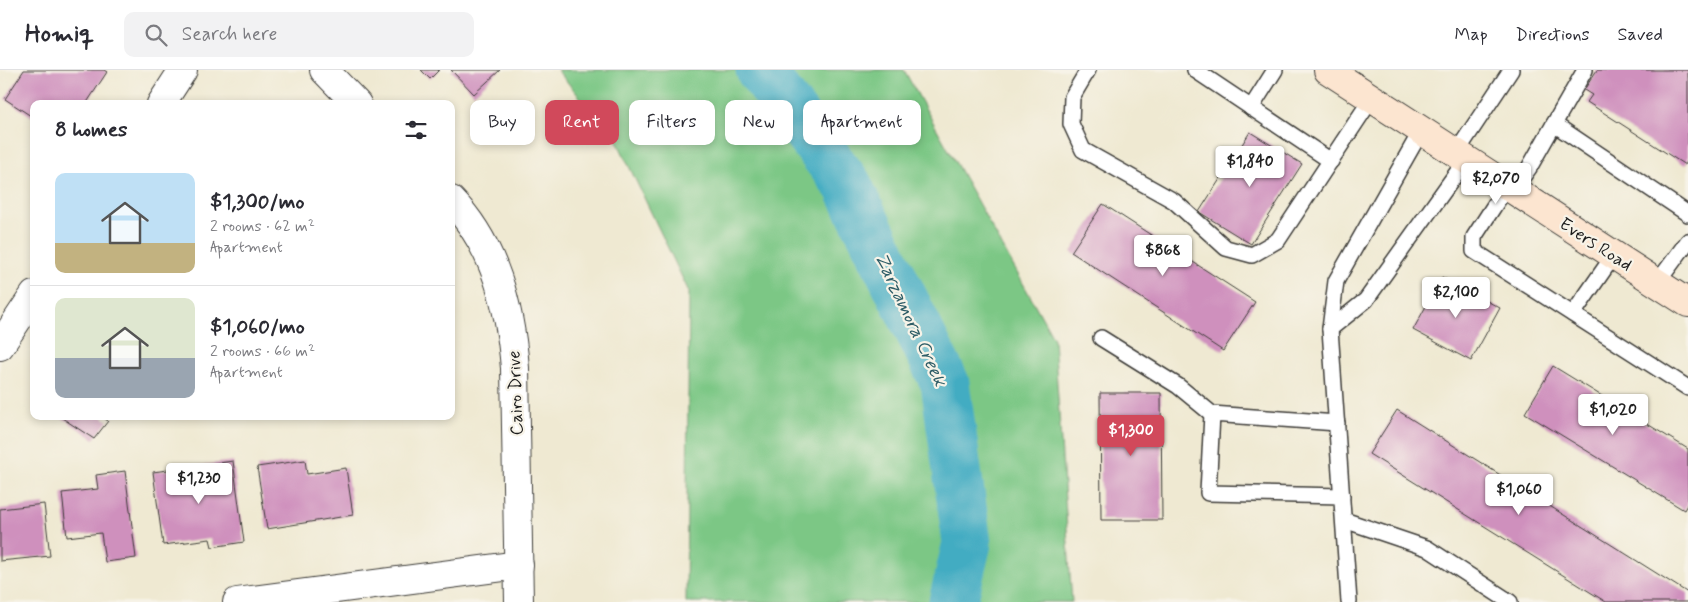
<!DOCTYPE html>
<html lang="en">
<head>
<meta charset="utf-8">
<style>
  body { margin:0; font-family:Mynerve,sans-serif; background:#f2f2f3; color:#2b2b33; height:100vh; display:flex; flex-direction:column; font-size:19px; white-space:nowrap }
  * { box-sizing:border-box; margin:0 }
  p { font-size:16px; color:#7c7c81 }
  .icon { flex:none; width:28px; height:28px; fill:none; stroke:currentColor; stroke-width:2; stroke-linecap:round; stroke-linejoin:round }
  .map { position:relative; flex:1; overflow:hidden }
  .details { position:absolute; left:30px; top:30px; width:425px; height:320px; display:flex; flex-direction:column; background:#fff; border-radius:10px; box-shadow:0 2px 8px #0003 }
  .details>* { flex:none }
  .top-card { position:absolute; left:470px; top:30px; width:475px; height:45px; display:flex; gap:10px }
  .price { position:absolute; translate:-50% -42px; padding:0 11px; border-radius:5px; background:#fff; color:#222; font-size:16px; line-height:32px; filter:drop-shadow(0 1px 2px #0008) }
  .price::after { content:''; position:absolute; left:50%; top:30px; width:15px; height:11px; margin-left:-8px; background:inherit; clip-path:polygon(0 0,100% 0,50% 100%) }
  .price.active { background:#d1495b; color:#fff }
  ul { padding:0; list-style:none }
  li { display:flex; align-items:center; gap:15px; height:125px; padding:0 25px }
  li+li { border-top:1px solid #e1e1e2 }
  li span { display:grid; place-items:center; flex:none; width:140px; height:100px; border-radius:10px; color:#555 }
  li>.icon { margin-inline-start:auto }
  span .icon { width:60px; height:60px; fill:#fffc; stroke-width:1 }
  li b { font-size:21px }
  h2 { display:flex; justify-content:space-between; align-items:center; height:60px; padding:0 25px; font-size:21px }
  .pill { padding:0 18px; border-radius:10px; background:#fff; box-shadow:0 2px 8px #0003; font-size:18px; line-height:45px }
  .pill.active { background:#d1495b; color:#fff }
  header { display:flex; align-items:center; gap:30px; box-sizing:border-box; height:70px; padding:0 25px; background:#fff; border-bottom:1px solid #e1e1e2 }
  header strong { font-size:24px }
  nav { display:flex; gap:28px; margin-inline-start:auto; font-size:18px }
  .search { width:350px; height:45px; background:#f2f2f3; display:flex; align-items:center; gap:12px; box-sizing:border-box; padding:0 18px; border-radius:10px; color:#7c7c81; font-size:19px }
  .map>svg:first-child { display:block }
</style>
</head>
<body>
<header>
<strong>Homiq</strong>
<div class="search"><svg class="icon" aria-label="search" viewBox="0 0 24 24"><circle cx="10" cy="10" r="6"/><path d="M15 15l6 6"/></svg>Search here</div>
<nav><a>Map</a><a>Directions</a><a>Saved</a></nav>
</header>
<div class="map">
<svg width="1688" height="532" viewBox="0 0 1688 532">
  <rect width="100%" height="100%" fill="#f7f3e8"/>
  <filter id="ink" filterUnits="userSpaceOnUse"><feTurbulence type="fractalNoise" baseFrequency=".02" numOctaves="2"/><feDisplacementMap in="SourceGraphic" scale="10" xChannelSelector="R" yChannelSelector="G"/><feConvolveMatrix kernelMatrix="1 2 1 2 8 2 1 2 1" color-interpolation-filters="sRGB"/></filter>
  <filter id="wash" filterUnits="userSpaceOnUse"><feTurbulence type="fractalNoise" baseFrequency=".0096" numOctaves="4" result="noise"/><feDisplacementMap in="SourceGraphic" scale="20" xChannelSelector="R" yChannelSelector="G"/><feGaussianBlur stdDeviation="1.12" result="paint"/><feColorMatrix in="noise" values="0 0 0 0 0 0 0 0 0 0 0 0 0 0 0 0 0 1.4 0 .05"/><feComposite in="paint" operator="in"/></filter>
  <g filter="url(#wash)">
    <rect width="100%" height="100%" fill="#efe9d2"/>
    <path fill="#7cc785" stroke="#4c7250" d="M557,0H904L1054,269L1072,532H686L689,222L617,71Z"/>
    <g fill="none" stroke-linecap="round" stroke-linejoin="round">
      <path stroke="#43acc2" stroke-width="49" d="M760,0L847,114L945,313L967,473L953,532"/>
    </g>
    <g id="blocks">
      <g fill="#cf90bd">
        <path d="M24,0H104L107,2L86,34H34V48L5,29Z"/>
        <path d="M421,0H439L430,9Z"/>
        <path d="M451,0H500L474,24Z"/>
        <path d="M1597,0H1688V90L1685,95L1587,32L1592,25L1584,20Z"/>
        <path d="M1250,62L1302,94L1251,174L1199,142Z"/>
        <path d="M1103,134L1255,232L1223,281L1071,182Z"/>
        <path d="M1442,207L1500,238L1471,291L1413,260Z"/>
        <path d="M1553,296L1688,379V433L1684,440L1525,343Z"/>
        <path d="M1100,323H1161L1162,450H1101Z"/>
        <path d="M1397,340L1688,523V532H1606L1369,384Z"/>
        <path d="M59,346H101L108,351L94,369Z"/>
        <path d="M305,390L307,404L346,398L353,445L267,459L257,397Z"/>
        <path d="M233,391L244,472L212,477L210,469L163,475L153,402Z"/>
        <path d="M125,401L136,488L105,492L101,463L67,467L62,423L98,419L96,405Z"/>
        <path d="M44,434L50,486L0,491V439Z"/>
      </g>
    </g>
  </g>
  <g filter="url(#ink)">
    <use href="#blocks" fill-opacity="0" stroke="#3c3b37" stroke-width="1"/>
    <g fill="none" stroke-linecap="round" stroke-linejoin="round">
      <g stroke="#3c3b37" stroke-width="18">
        <g id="lane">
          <path d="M1088,0L1072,27L1071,54L1083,80L1174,131L1226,178L1252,185L1278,170L1372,28"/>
          <path d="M1195,0L1331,91"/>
          <path d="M1251,38L1275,0"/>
          <path d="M1554,54L1585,0"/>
          <path d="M1456,83L1511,0"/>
          <path d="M1507,116L1474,167V181L1688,318"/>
          <path d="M1513,120L1529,98L1554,54L1688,144"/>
          <path d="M1657,213L1688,171"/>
          <path d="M1573,244L1614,185"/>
          <path d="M1330,259L1366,230L1466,90"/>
          <path d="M1101,268L1178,316L1212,344"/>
          <path d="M1337,353L1212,344L1208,423L1342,426"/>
          <path d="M1344,450L1427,478L1510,532"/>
          <path d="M1349,532L1330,259L1336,211L1421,61"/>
        </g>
      </g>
      <g stroke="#3c3b37" stroke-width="30">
        <g id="street">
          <path d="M324,0L357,34"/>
          <path d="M161,34L183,0"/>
          <path d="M451,130C495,175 510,238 515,298L519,532"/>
          <path d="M0,276L34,225"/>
          <path d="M237,532L519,495"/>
        </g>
      </g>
      <g stroke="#3c3b37" stroke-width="30">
        <path id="secondary" d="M1328,0L1688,233"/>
      </g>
      <use href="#lane" stroke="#fff" stroke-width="15"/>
      <use href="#street" stroke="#fff" stroke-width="28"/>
      <use href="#secondary" stroke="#fce5d0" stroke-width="28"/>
    </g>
  </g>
  <g text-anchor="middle" stroke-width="4.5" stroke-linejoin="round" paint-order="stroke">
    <g font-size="18" fill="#1c1c1c" stroke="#f7f3e8">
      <text transform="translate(1596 174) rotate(33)" y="6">Evers Road</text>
      <text transform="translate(515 323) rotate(-92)" y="6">Cairo Drive</text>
    </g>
    <g font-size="19" font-style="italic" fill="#2e5d67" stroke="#f7f3e8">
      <text transform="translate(912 249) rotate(65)" y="7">Zarzamora Creek</text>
    </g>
  </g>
</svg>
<b class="price" style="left:1250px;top:118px">$1,840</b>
<b class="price" style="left:1496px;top:135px">$2,070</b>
<b class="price" style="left:1163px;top:207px">$868</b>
<b class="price" style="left:1456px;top:249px">$2,100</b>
<b class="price" style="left:1613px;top:366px">$1,020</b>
<b class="price active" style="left:1131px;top:387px">$1,300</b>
<b class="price" style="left:199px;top:435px">$1,230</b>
<b class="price" style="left:1519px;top:446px">$1,060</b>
<div class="top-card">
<a class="pill">Buy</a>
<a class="pill active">Rent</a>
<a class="pill">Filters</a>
<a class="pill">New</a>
<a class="pill">Apartment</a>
</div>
<section class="details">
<h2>8 homes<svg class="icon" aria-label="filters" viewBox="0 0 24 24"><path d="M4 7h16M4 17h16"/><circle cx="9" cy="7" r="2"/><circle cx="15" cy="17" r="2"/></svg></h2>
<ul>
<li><span style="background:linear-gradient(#bfe0f5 70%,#c2b280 0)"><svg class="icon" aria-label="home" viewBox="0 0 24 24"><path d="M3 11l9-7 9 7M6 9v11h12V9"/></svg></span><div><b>$1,300/mo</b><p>2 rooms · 62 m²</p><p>Apartment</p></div></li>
<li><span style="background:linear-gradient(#dfe7d0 60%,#9aa5b1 0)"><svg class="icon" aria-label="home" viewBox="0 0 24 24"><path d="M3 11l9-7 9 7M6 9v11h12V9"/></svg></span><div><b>$1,060/mo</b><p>2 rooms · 66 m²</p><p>Apartment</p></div></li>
</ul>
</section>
</div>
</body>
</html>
